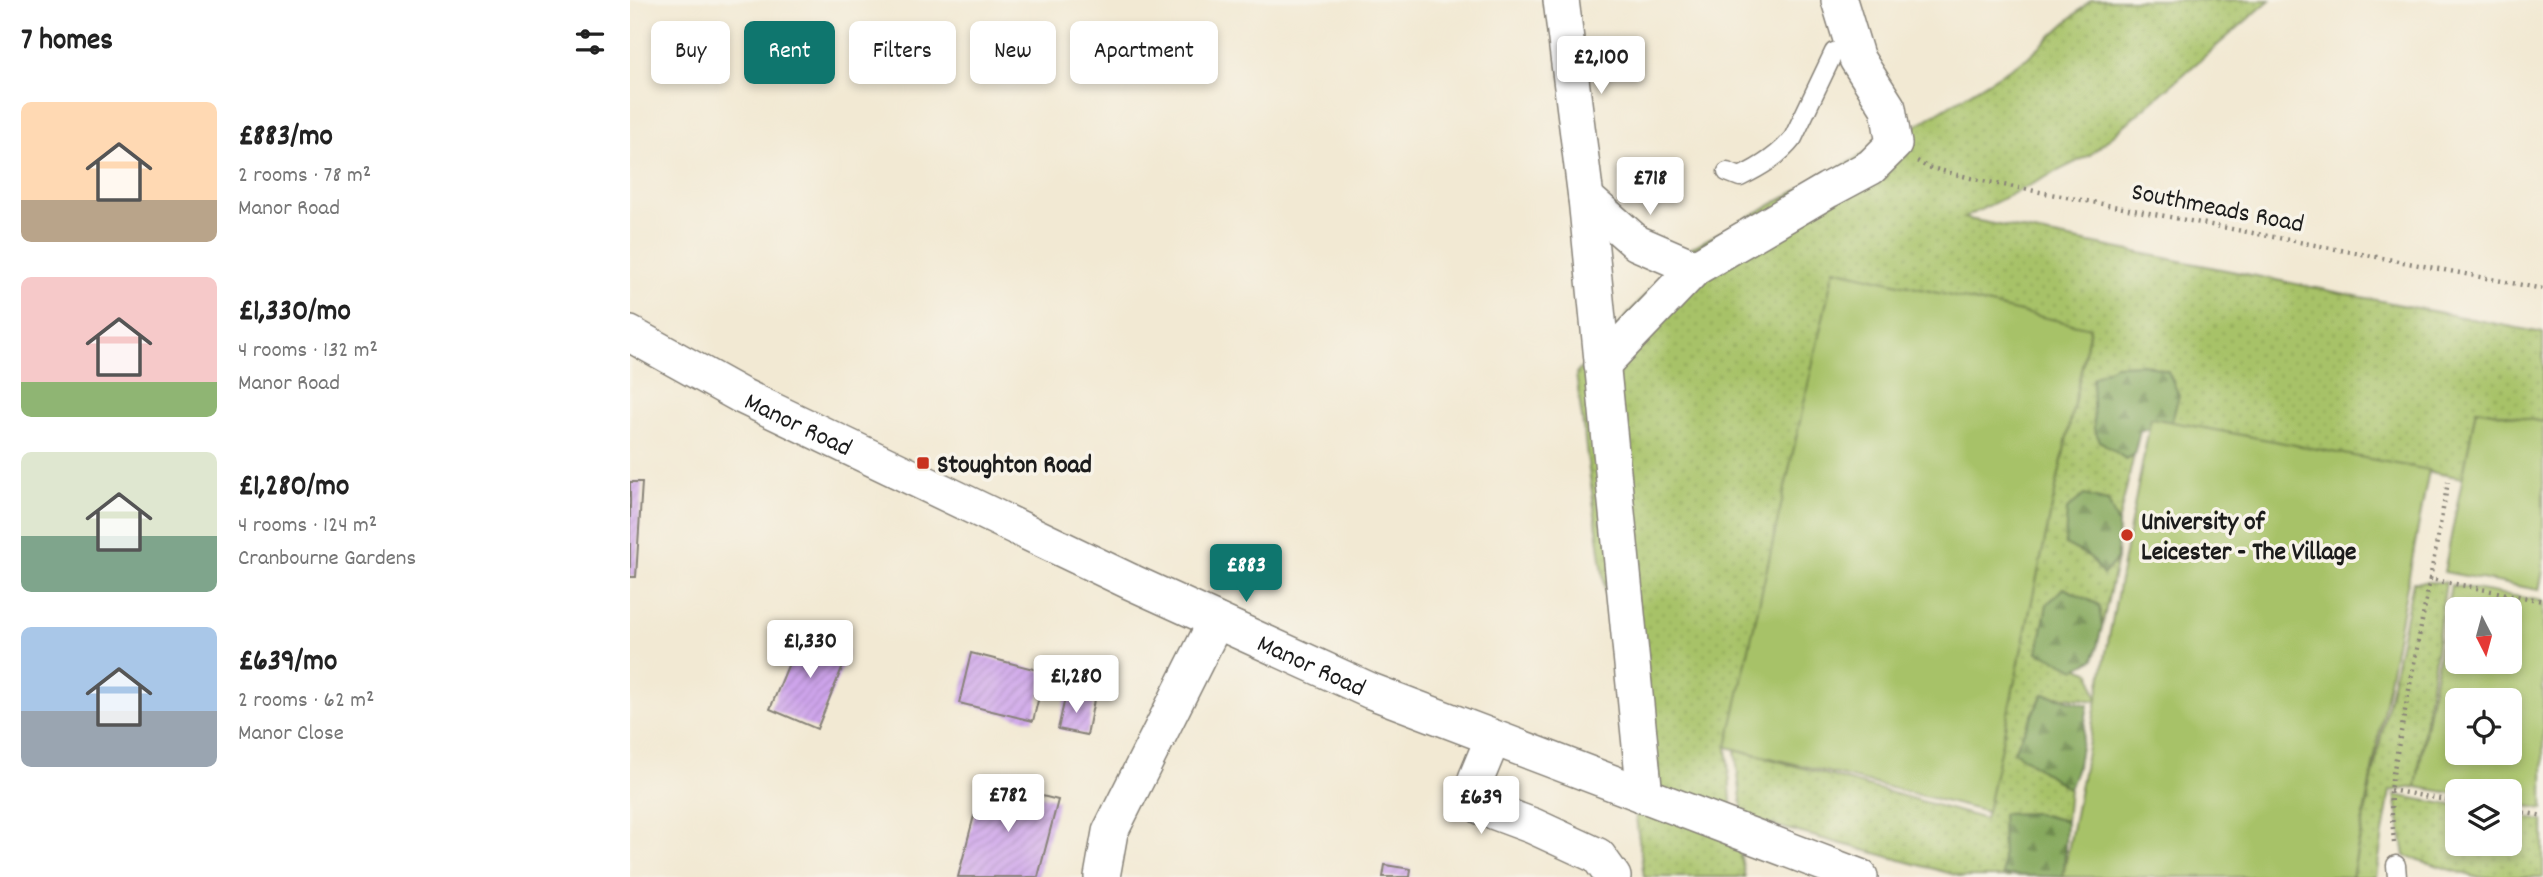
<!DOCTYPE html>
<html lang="en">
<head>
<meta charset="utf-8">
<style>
  body { margin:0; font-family:Dekko,sans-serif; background:#f2f2f2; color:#222; height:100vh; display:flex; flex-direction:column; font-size:26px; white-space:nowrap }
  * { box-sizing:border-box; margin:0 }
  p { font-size:23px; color:#767676 }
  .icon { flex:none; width:38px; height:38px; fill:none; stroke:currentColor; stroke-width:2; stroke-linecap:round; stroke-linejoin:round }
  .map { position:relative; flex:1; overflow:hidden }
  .side { display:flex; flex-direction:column; background:#fff; width:630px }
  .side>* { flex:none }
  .guide { position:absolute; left:21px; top:21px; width:665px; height:63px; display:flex; gap:14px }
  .needle { width:46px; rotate:174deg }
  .fabs { position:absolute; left:1815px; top:597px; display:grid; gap:14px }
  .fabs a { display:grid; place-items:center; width:77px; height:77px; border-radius:10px; background:#fff; box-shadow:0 4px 10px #0003; font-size:35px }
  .price { position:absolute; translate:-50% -60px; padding:0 16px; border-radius:7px; background:#fff; color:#222; font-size:23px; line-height:46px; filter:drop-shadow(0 2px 4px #0008) }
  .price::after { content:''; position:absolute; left:50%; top:42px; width:21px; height:16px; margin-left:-10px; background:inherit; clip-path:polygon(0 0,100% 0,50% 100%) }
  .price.current { background:#0f766e; color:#fff }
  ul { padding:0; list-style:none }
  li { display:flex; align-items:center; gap:21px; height:175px; padding:0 21px }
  li span { display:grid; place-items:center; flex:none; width:196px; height:140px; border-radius:10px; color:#555 }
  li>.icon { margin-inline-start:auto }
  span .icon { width:84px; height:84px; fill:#fffc; stroke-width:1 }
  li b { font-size:30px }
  h2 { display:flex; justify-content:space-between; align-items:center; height:84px; padding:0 21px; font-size:30px }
  .chip { padding:0 24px; border-radius:10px; background:#fff; box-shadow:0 4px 10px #0003; font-size:24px; line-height:63px }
  .chip.current { background:#0f766e; color:#fff }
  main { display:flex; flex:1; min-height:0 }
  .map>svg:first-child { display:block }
</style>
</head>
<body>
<main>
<section class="side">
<h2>7 homes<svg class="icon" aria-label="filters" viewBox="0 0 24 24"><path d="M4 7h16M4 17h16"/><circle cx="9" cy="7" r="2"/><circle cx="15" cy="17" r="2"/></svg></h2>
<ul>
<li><span style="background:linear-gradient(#ffd9b3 70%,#b9a48a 0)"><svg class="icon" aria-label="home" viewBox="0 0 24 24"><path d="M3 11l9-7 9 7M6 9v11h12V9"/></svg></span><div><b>£883/mo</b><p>2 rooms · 78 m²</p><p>Manor Road</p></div></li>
<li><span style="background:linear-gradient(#f6c9c9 75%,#8fb573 0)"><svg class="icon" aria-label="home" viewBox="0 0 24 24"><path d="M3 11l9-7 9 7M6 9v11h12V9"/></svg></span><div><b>£1,330/mo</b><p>4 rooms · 132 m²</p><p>Manor Road</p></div></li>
<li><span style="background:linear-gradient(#dfe7d0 60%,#7fa58c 0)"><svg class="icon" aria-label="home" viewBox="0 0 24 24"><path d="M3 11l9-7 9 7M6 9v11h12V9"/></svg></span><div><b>£1,280/mo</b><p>4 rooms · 124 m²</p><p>Cranbourne Gardens</p></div></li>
<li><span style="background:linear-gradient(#a9c7e8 60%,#9aa5b1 0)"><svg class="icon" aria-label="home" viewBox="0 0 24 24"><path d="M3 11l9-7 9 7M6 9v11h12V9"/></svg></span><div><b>£639/mo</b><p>2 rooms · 62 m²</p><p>Manor Close</p></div></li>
</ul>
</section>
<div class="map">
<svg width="1913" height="877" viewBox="0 0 1913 877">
  <defs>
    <pattern id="grass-dots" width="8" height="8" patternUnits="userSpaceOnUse" patternTransform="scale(1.75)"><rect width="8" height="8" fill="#a7c268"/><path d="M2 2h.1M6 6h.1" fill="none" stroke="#8fa65a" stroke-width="1.8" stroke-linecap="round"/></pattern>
    <pattern id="forest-firs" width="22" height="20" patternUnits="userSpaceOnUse" patternTransform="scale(1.75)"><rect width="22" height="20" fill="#85a85c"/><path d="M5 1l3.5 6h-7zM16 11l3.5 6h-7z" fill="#6c884b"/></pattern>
    <pattern id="building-hatch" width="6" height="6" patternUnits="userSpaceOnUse" patternTransform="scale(1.75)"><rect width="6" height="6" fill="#cea4eb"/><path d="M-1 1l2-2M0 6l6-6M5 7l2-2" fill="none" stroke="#b08dc9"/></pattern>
  </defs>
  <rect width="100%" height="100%" fill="#f7f3e8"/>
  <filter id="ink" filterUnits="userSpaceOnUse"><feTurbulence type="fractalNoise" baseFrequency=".0143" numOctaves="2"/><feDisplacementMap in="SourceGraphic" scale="14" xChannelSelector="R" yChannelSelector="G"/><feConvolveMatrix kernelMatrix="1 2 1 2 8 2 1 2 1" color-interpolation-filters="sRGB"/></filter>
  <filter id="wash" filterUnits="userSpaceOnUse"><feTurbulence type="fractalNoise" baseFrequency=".00686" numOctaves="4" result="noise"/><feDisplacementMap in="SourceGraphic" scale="28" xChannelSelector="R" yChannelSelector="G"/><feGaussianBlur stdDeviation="1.57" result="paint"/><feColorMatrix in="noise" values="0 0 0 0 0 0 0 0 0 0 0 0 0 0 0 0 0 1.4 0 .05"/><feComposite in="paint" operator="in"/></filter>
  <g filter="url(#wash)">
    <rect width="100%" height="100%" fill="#f2e9d3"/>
    <g fill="url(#grass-dots)" stroke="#626f42" stroke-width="2">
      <path d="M1461,0H1640L1460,155L1334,218L1913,333V422L1846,409L1833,478L1527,422L1477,446L1496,459L1504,455L1488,524L1478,501L1460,557L1473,575L1487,559L1472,627L1468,605L1408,652L1461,673L1467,701L1413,694L1384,751L1439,789L1436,821L1404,813L1373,874L1381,877H1333L1113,817L1105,749L1355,819L1460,329L1097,747L1102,814L1115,877H1014L946,374L1052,253L1279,130L1397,58Z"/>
      <path d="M1783,582H1816L1786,787L1760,791L1746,877H1722Z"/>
      <path d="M1765,795L1827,806V844H1880V815L1913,821V877H1845L1775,856Z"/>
    </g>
    <g fill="url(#forest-firs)" stroke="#50623c" stroke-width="2">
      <path d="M1514,364L1538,371L1549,395L1541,425L1510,431L1504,455L1496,459L1470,441L1464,429L1462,378L1485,365Z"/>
      <path d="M1454,495L1478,501L1488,524L1487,559L1473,575L1460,557L1435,544L1437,509Z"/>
      <path d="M1434,588L1469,605L1472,627L1464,659L1446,669L1408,652L1417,604Z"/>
      <path d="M1413,694L1458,705L1448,765L1439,789L1384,751Z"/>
      <path d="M1404,813L1436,821L1434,877L1373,875L1372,814Z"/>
    </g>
    <g fill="#a7c268" stroke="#626f42" stroke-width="2" fill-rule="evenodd">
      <path d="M1204,269L1460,328L1357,812L1097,747Z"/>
      <path d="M1846,409L1913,422V570L1909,590L1814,572Z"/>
      <path d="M1521,418L1799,470L1722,877H1433Z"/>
      <path d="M1821,585L1913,601V809L1880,803V791H1827V794L1786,787ZM1880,609V662H1827V609ZM1880,700V752H1827V700Z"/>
    </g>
    <g id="blocks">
      <g fill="url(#building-hatch)">
        <path d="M0,482H12L6,577H0Z"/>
        <path d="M172,632L219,651L187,729L140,709Z"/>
        <path d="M341,653L415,672L403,721L329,703Z"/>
        <path d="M436,694L464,700L457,735L428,729Z"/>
        <path d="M353,781L428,800L408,877H328Z"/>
        <path d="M755,865L781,869L780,877H753Z"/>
      </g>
    </g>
  </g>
  <g filter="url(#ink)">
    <use href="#blocks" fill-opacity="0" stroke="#878278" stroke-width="2"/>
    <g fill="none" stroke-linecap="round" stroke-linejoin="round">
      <g stroke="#878278" stroke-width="21">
        <g id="service">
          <path d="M1097,172L1110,177C1131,167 1149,156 1163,138L1204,52L1223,46"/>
          <path d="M1766,865L1767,877"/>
        </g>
      </g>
      <g stroke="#878278" stroke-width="38">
        <g id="minor">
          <path d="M931,0L956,198L1015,796"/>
          <path d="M956,198L1007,243L1065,268"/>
          <path id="s1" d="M0,334L110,395L499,581L741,691L1230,877"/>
          <path d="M972,365L1065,268L1198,190L1241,167L1264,144L1258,108L1227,59L1209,0"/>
          <path d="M863,738L846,779L852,807L903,826L968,856L983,877"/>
          <path d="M472,877L480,832L586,621"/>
        </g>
      </g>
      <g stroke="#878278" stroke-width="4.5" stroke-dasharray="2 5" stroke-linecap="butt">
        <path d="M1287,161L1297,167L1353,181L1913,289"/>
        <path d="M1800,579L1818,482"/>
        <path d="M1760,790L1827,802"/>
        <path d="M1880,810L1913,816"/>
        <path d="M1764,843L1760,790L1800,579L1913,601"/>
      </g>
      <use href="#service" stroke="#fff" stroke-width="18"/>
      <use href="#minor" stroke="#fff" stroke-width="35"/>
    </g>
  </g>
  <g fill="#c8321e" stroke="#f7f3e8" stroke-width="2.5">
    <rect x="286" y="456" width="14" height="14" rx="3.5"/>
    <circle cx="1497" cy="535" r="7"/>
  </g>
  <g text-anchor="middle" stroke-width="7" stroke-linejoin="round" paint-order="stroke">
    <g font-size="26" fill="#1c1c1c" stroke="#f7f3e8">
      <text transform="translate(1588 206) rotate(11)" y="9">Southmeads Road</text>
      <text dy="9" stroke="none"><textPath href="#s1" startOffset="191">Manor Road</textPath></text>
      <text dy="9" stroke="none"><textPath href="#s1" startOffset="758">Manor Road</textPath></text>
    </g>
    <g font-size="26" font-weight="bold" fill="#1c1c1c" stroke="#f7f3e8" text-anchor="start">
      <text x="307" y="472">Stoughton Road</text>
      <text x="1511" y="529">University of<tspan x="1511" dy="30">Leicester - The Village</tspan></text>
    </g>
  </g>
</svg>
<div class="fabs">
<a><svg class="needle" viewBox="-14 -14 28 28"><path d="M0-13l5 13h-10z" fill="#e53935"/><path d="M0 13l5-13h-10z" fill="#767676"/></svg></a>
<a><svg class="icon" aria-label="locate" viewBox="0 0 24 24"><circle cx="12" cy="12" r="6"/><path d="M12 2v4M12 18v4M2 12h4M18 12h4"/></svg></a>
<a><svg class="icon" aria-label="layers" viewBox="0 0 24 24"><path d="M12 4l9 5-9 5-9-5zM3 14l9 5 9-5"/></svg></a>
</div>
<b class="price" style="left:971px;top:96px">£2,100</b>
<b class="price" style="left:1020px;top:217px">£718</b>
<b class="price current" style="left:616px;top:604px">£883</b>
<b class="price" style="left:180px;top:680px">£1,330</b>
<b class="price" style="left:446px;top:715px">£1,280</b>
<b class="price" style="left:378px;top:834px">£782</b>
<b class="price" style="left:851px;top:836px">£639</b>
<div class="guide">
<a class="chip">Buy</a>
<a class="chip current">Rent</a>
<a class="chip">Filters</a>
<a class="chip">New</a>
<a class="chip">Apartment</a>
</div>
</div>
</main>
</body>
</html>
